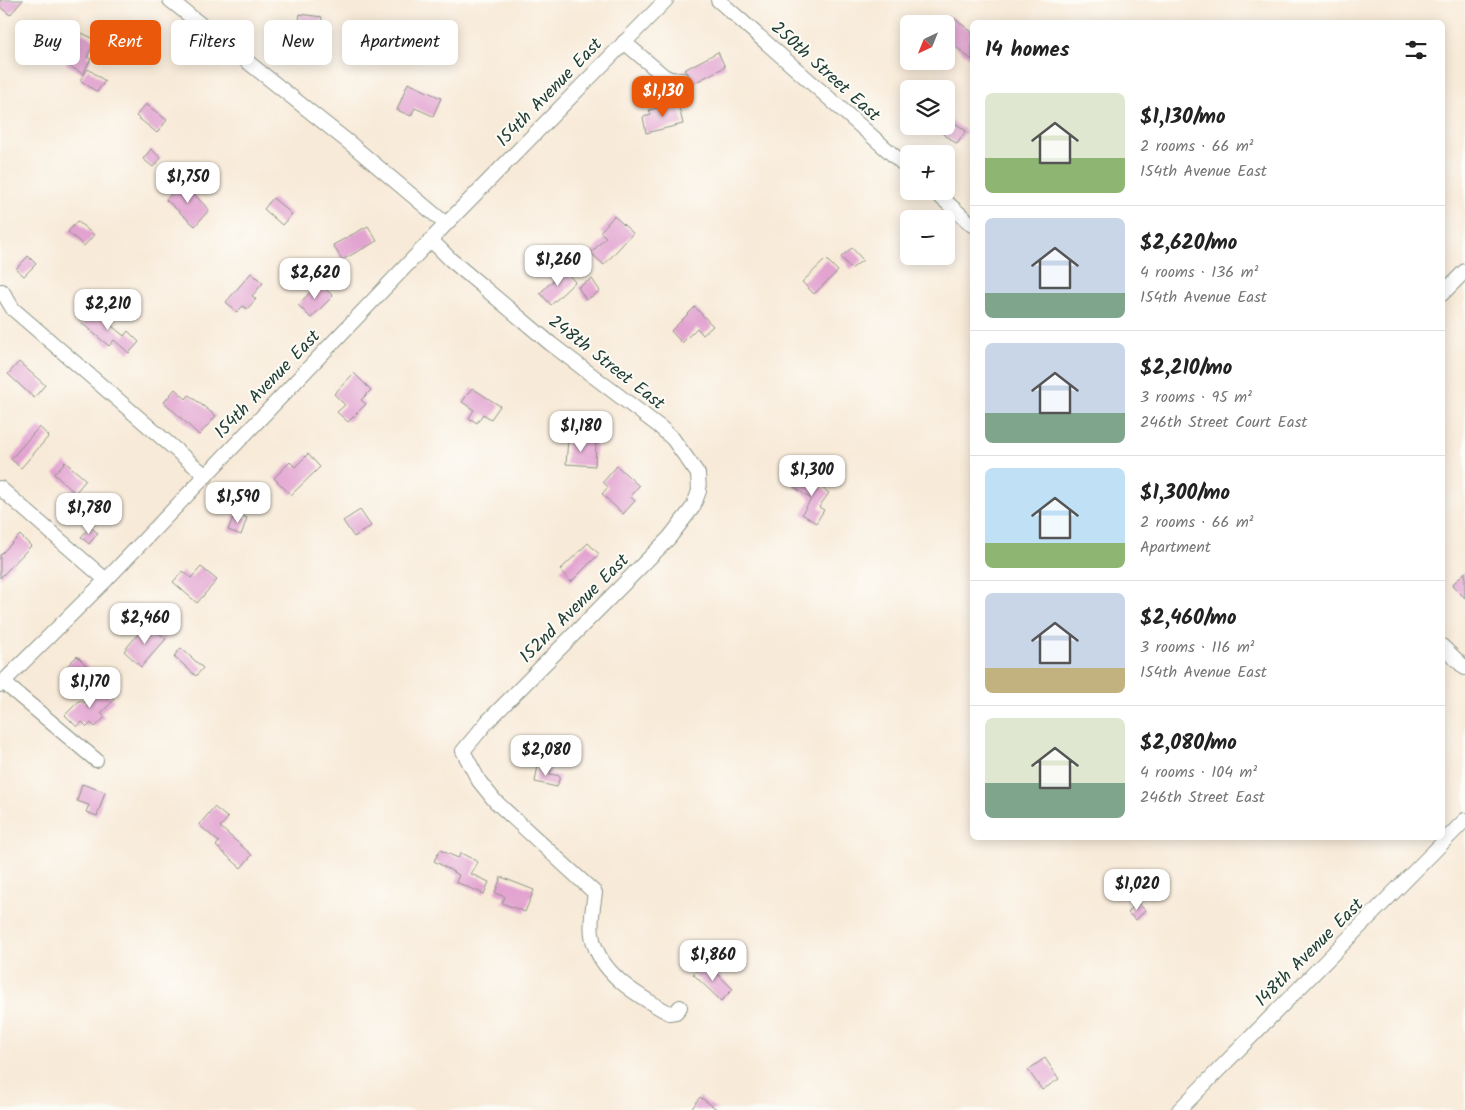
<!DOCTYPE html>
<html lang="en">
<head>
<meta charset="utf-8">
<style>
  body { margin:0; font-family:Kalam,sans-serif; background:#f6f6f6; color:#222; height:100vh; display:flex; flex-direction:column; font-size:19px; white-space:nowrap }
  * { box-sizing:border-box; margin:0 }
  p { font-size:16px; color:#767676 }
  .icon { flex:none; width:28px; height:28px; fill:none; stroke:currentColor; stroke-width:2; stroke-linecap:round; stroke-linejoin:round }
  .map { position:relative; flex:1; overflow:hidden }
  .side { position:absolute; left:970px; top:20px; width:475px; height:820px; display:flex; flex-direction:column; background:#fff; border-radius:8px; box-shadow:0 2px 12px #0003 }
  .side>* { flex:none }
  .guide { position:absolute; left:15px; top:20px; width:475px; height:45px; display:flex; gap:10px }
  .needle { width:32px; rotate:223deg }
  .buttons { position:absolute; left:900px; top:15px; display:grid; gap:10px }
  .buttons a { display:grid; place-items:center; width:55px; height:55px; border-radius:8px; background:#fff; box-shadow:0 2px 12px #0003; font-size:25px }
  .price { position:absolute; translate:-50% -42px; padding:0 11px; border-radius:10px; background:#fff; color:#222; font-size:16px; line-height:32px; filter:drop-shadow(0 1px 2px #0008) }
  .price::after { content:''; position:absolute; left:50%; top:30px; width:15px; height:11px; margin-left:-8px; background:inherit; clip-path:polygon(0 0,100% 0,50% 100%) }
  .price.active { background:#ea580c; color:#fff }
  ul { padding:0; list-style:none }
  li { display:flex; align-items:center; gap:15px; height:125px; padding:0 15px }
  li+li { border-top:1px solid #e0e0e0 }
  li span { display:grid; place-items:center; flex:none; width:140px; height:100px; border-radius:8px; color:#555 }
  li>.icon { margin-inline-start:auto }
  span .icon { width:60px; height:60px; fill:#fffc; stroke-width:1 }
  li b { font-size:21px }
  h2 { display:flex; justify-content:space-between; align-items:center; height:60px; padding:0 15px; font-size:21px }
  .tag { padding:0 18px; border-radius:8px; background:#fff; box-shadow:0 2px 12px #0003; font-size:18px; line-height:45px }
  .tag.active { background:#ea580c; color:#fff }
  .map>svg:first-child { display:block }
</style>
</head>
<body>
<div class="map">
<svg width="1465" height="1110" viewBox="0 0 1465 1110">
  <rect width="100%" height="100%" fill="#fdfcf7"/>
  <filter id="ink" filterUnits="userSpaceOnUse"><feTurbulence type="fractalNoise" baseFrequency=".02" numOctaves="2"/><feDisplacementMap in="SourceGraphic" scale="10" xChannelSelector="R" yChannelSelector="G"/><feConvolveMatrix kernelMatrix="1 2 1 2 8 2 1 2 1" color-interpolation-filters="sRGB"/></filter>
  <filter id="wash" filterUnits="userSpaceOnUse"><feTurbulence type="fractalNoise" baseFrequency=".0096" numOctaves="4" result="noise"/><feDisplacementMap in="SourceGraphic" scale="20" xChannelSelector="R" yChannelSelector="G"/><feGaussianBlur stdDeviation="1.12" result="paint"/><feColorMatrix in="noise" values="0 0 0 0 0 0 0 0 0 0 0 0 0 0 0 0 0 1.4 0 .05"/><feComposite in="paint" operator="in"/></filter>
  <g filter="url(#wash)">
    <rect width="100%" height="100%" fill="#f8ead8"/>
    <g id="blocks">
      <g fill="#e2a3d0">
        <path d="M0,0H23L10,15L0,7Z"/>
        <path d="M300,14L322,17L318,41L297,38Z"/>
        <path d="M951,16L972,32V60L946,39V22Z"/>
        <path d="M82,33L96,40L87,57L91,59L83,74L66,64Z"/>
        <path d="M718,52L725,67L692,84L690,76L684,70Z"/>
        <path d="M88,69L105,81L97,92L80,80Z"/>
        <path d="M408,83L441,98L433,116L415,108L411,116L397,110Z"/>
        <path d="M678,103L683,124L646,133L643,117L651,115L649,110Z"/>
        <path d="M146,104L167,120L157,133L136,116Z"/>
        <path d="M948,118L966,131L957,144L939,131L943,126H946Z"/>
        <path d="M151,149L161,158L153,167L143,159Z"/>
        <path d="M182,181L209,210L195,226L166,200Z"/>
        <path d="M273,198L292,214L282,225L264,209Z"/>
        <path d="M614,216L633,233L604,265L591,253L606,237L600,232Z"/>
        <path d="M77,221L94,235L84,246L68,232Z"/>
        <path d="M368,226L377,241L342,260L333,245Z"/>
        <path d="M852,248L863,260L851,269L841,257Z"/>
        <path d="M28,256L36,264L24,276L16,269Z"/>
        <path d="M826,259L838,271L814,294L802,282Z"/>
        <path d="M564,270L575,282L551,305L540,293Z"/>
        <path d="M251,273L263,283L252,296L256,299L247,309L243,306L237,312L226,302Z"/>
        <path d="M592,279L600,291L586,300L578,287Z"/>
        <path d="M319,283L333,296L311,318L298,305Z"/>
        <path d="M695,307L713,326L703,335L697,328L682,343L671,331Z"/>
        <path d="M90,308L124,336L128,331L139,342L129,353L114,340L109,346L79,321Z"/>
        <path d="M19,362L45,385L34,398L8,374Z"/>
        <path d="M354,373L371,390L361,400L366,404L348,422L337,412L345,405L334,394Z"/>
        <path d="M472,388L500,406L491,419L483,414L477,423L469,418L474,410L462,402Z"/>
        <path d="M175,389L186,399L189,395L216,416L199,435L164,402Z"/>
        <path d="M39,427L49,436L21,468L11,459Z"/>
        <path d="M568,439L596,441L595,466L566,464Z"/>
        <path d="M308,454L320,467L291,495L274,478L290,462L295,467Z"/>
        <path d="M65,462L86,480L75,493L54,474Z"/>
        <path d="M617,466L639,486L630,496L635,501L623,514L602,494L608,487L603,482Z"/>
        <path d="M803,473L829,493L819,507L824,510L816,523L802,514L811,499L794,487Z"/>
        <path d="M360,510L371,526L354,537L343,521Z"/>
        <path d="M235,513L247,518L241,535L228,530Z"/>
        <path d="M90,527L98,533L89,544L81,537Z"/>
        <path d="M20,535L31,546L0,578V555Z"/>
        <path d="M588,543L599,554L571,582L560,570Z"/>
        <path d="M201,567L217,580L197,603L173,582L183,571L191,578Z"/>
        <path d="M1465,572V598L1452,585Z"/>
        <path d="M147,623L166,639L141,667L124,651Z"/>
        <path d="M181,648L203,668L196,676L174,656Z"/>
        <path d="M77,656L89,668L79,678L67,666Z"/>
        <path d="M100,687L114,700L101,713L105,717L95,727L91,723L87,727L82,722L77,727L65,715L80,700L84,703Z"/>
        <path d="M538,765L551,768L550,774L560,776L557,787L535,782Z"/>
        <path d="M82,784L105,792L97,816L86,812L89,805L77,801Z"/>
        <path d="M214,807L228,818L220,827L252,855L241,868L216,846L219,842L199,825Z"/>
        <path d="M440,850L458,858L461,853L478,862L471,874L489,882L484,894L456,882L459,875L434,861Z"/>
        <path d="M501,877L534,890L525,912L502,903L505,897L495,893Z"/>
        <path d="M1137,902L1145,910L1136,920L1128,913Z"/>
        <path d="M705,962L733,989L721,1001L693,974Z"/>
        <path d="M1045,1058L1059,1079L1042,1090L1028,1070Z"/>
        <path d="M700,1097L718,1110H691Z"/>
      </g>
    </g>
  </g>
  <g filter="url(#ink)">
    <use href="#blocks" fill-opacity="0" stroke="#8c9486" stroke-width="1"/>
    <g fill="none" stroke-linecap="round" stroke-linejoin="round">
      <g stroke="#8c9486" stroke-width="16">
        <g id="minor">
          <path d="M170,0L352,145L446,224"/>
          <path d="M718,0L909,169"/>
          <path d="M624,42L664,76L670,79L682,80"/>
          <path d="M934,191L972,225"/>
          <path d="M432,241L451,260L551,344L660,427L673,439L698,474L699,491L693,507L669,538L488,721L463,751L479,781L495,801L595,893C593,906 590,922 592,935C598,973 638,996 669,1013L676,1012L680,1007"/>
          <path d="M2,291L13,309L206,476"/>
          <path d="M1442,294L1465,271"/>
          <path d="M0,488L106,580"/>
          <path d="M1442,646L1465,668"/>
          <path d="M3,682L96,760"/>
          <path d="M0,685L106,580L446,224L666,0"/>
          <path d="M1179,1110L1465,820"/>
        </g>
      </g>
      <use href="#minor" stroke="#fff" stroke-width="14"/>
    </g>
  </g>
  <g text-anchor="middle" stroke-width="4" stroke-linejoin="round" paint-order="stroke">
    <g font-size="18" fill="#1f3d34" stroke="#fdfcf7">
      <text transform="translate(826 71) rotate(42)" y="6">250th Street East</text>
      <text transform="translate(549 92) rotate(-46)" y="6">154th Avenue East</text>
      <text transform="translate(607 362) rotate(38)" y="6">248th Street East</text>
      <text transform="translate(267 384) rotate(-46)" y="6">154th Avenue East</text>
      <text transform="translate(574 608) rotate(-45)" y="6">152nd Avenue East</text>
      <text transform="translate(1309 952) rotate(-45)" y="6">148th Avenue East</text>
    </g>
  </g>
</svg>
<div class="buttons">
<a><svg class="needle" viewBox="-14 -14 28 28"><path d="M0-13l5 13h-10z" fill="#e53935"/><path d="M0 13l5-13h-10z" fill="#767676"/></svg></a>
<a><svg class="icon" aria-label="layers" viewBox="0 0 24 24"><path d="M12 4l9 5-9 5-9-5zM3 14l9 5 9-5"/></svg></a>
<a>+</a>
<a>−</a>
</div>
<b class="price active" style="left:663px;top:118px">$1,130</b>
<b class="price" style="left:188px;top:204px">$1,750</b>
<b class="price" style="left:558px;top:287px">$1,260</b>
<b class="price" style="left:315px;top:300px">$2,620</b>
<b class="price" style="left:108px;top:331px">$2,210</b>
<b class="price" style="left:581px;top:453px">$1,180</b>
<b class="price" style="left:812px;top:497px">$1,300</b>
<b class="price" style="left:238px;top:524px">$1,590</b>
<b class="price" style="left:89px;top:535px">$1,780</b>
<b class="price" style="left:145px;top:645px">$2,460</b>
<b class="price" style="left:90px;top:709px">$1,170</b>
<b class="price" style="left:546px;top:777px">$2,080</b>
<b class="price" style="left:1137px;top:911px">$1,020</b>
<b class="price" style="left:713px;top:982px">$1,860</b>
<div class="guide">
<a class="tag">Buy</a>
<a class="tag active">Rent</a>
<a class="tag">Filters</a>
<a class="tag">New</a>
<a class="tag">Apartment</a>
</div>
<section class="side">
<h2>14 homes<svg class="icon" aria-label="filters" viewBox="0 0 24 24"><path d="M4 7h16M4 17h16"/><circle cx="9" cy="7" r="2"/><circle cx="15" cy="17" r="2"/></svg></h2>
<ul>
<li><span style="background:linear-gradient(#dfe7d0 65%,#8fb573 0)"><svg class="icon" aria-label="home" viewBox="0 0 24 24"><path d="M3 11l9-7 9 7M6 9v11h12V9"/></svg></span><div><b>$1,130/mo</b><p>2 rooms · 66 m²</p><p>154th Avenue East</p></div></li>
<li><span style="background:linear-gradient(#c9d6e8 75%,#7fa58c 0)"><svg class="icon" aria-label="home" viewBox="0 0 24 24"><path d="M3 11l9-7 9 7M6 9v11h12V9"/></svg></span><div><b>$2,620/mo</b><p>4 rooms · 136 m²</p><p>154th Avenue East</p></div></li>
<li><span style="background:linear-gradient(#c9d6e8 70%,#7fa58c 0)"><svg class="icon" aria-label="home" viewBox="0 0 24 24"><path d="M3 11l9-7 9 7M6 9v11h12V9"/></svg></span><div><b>$2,210/mo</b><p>3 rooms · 95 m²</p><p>246th Street Court East</p></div></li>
<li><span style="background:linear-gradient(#bfe0f5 75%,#8fb573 0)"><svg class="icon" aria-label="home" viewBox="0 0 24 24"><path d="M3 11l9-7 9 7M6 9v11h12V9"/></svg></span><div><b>$1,300/mo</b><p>2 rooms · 66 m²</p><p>Apartment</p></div></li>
<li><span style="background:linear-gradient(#c9d6e8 75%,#c2b280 0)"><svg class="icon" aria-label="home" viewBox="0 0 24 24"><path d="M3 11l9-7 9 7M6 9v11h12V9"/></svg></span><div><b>$2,460/mo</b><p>3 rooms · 116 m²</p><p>154th Avenue East</p></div></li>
<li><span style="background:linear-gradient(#dfe7d0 65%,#7fa58c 0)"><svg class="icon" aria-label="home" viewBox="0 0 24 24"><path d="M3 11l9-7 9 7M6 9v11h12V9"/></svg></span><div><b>$2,080/mo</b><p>4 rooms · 104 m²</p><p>246th Street East</p></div></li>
</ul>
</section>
</div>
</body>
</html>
